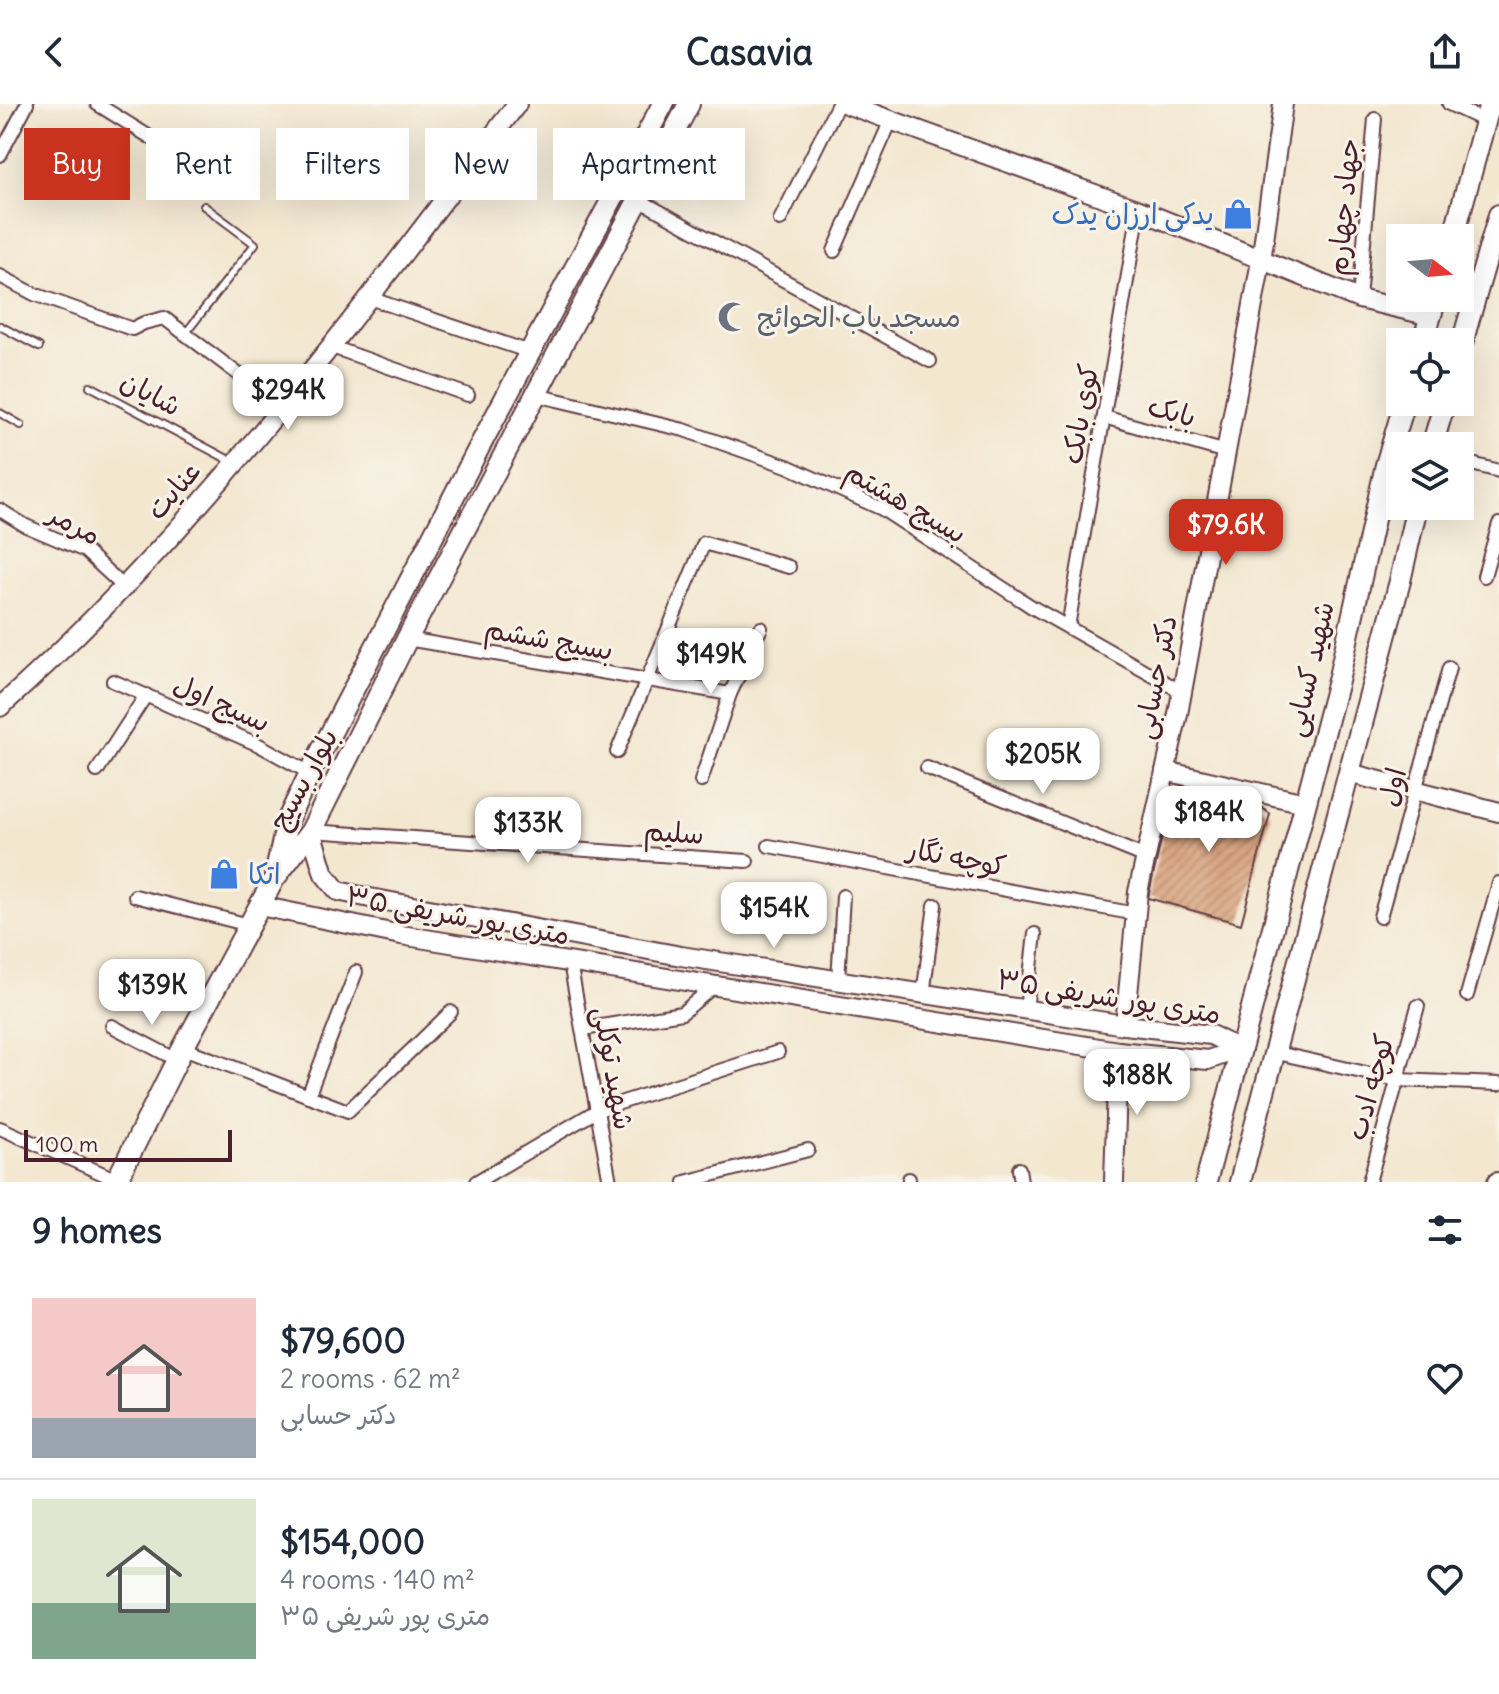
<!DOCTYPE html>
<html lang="en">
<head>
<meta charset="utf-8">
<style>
  body { margin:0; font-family:Delius,"Playpen Sans Arabic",sans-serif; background:#f2f2f3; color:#1f2937; height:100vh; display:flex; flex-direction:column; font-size:30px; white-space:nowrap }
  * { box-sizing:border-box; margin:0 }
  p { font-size:26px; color:#747a83 }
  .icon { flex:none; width:44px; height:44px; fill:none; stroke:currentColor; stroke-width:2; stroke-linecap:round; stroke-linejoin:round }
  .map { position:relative; height:1078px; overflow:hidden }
  .drawer { display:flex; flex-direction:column; background:#fff; flex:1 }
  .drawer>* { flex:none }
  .top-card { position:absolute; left:24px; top:24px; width:800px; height:72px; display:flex; gap:16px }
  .needle { width:52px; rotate:106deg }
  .tools { position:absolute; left:1386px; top:120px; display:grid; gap:16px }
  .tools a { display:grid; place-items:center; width:88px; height:88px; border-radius:0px; background:#fff; box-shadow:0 8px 32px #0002; font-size:40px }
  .scale { position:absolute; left:24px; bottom:20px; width:208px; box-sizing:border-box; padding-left:8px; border:4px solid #4a1f2b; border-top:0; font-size:22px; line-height:28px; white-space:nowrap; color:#4a1f2b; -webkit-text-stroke:6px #f7f3e8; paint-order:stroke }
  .price { position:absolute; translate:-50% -68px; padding:0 18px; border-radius:16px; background:#fff; color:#222; font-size:26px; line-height:52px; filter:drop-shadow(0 2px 4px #0008) }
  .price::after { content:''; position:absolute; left:50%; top:48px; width:24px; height:18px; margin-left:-12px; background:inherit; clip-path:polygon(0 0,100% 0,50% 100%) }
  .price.current { background:#c8321e; color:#fff }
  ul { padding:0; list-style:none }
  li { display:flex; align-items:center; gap:24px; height:200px; padding:0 32px }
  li+li { border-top:2px solid #e0e1e3 }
  li span { display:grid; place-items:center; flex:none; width:224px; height:160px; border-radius:0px; color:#555 }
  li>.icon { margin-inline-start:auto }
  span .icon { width:96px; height:96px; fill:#fffc; stroke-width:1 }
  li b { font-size:34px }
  h2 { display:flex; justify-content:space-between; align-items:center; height:96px; padding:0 32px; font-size:34px }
  .chip { padding:0 28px; border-radius:0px; background:#fff; box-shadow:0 8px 32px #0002; font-size:28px; line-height:72px }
  .chip.current { background:#c8321e; color:#fff }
  header { display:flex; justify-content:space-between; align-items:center; height:104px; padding:0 32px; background:#fff; font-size:36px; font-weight:700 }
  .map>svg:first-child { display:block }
</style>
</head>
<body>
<header><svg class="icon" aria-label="back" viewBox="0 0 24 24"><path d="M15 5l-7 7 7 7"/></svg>Casavia<svg class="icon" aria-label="share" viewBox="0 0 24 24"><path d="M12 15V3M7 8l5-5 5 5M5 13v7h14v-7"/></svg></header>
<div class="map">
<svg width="1499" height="1078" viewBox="0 0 1499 1078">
  <defs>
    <pattern id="building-hatch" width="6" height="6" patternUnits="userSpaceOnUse" patternTransform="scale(2)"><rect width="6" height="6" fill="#d9a581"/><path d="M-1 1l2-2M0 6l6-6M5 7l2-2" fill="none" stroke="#b2866a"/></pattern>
  </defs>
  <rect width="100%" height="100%" fill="#f7f3e8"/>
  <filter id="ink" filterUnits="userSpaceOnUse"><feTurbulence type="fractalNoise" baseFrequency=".0125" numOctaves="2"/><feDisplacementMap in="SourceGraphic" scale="16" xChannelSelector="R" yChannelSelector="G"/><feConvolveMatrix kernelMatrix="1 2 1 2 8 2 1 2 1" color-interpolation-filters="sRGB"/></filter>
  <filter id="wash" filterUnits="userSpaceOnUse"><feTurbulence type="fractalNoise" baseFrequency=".006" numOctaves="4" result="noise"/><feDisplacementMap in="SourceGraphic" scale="32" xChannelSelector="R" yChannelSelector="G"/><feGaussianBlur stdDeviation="1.8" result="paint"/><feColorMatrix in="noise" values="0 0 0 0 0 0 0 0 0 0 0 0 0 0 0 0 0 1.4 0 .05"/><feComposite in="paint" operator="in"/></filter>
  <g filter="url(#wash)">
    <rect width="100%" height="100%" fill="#f3e7d0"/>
    <g id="blocks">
      <path fill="url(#building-hatch)" d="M1180,683L1262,704L1270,710L1241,820L1148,794L1172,689Z"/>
    </g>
  </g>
  <g filter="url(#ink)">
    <use href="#blocks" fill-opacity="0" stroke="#633d44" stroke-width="2"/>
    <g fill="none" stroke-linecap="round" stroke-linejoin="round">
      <g stroke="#633d44" stroke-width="10">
        <g id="lane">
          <path d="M0,222L39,243"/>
          <path d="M185,230L255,140L204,102"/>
          <path d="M90,282L231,357"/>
          <path d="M0,309L21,321"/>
        </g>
      </g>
      <g stroke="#633d44" stroke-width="16">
        <g id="street">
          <path d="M97,0L153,35"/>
          <path d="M1449,0L1485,17"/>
          <path d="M0,51L27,0"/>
          <path d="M639,96L930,257"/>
          <path d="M780,116L838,0"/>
          <path d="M834,147L891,16"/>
          <path d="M0,172L34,190L132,225L144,219L164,214L282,303"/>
          <path d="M369,194L530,248"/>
          <path d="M1359,195L1375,15"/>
          <path d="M332,243L468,291"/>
          <path d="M536,291L684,326L787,362L882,405L1032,503L1182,588"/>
          <path d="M1104,313L1226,348"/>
          <path d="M1460,357L1499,367"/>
          <path d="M0,406L26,422L85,447L124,483"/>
          <path d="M1484,472L1499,420"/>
          <path d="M1068,523L1139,106"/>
          <path d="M407,535L730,590"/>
          <path d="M113,577L259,641L310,669"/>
          <path d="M617,648L704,439L789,463"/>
          <path d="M927,664L1146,753"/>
          <path d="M97,667L146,591"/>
          <path d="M701,677L730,590L761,524"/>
          <path d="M311,727L747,757"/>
          <path d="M769,742L1136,810"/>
          <path d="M135,792L249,821"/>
          <path d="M1380,813L1449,564"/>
          <path d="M570,859L610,1078"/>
          <path d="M838,877L843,792"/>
          <path d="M923,891L935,801"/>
          <path d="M1467,891L1499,779"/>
          <path d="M1026,906L1035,830"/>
          <path d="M112,922L177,956"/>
          <path d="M583,925L682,909L714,882"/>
          <path d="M183,944L348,1007L451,908"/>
          <path d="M1273,948L1397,976L1499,980"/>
          <path d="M308,992L356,868"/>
          <path d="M0,1024L117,1076"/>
          <path d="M1019,1065L1021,1078"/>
          <path d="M909,1075V1078"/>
          <path d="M476,1078L598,1006L778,948"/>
          <path d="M685,1078L808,1046"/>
          <path d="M1369,1078L1418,902"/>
        </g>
      </g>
      <g stroke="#633d44" stroke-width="22">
        <g id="secondary">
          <path d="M846,0L1139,106L1359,195L1431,212"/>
          <path d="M0,603C199,426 357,210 517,0"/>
          <path d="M1165,667L1305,699"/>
          <path d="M1349,669L1499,708"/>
          <path d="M311,727L324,770L338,787L370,794L681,852L1125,921L1211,931L1239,945"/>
          <path d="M260,802L401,831L1118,947L1208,956L1239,945"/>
          <path d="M1125,921L1138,788L1178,610L1261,157L1283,0"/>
          <path d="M1114,1078L1118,947"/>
          <path d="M1497,1078H1499"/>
        </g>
      </g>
      <g stroke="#633d44" stroke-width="24">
        <g id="primary">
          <path d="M1453,134L1490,0"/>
          <path d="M1423,238L1436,194"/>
          <path d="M1460,246L1499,111"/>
          <path d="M1432,342L1445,298"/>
          <path d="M276,766L288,715L310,669L484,334L663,0"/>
          <path d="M116,1078L183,944L274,775L311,727L407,535L689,0"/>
          <path d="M1206,1078L1339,573L1386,361L1405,298"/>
          <path d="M1240,1078L1400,477L1417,402"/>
        </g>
      </g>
      <use href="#lane" stroke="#fff" stroke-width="6"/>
      <use href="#street" stroke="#fff" stroke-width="12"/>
      <use href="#secondary" stroke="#fff" stroke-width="18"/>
      <use href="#primary" stroke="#fff" stroke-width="20"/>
    </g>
  </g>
  <defs>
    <g id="shop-bare" transform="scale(2.4)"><path d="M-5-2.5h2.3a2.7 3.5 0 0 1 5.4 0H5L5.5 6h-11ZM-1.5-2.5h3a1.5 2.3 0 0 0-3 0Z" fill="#3f7fe0" stroke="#f7f3e8" stroke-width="2.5" paint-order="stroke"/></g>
    <g id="mosque-bare" transform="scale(2.4)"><path d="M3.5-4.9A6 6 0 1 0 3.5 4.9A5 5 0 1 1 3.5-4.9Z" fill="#6b7280" stroke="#f7f3e8" stroke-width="2.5" paint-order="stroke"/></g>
  </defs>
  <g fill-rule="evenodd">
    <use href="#shop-bare" x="1238" y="110"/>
    <use href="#mosque-bare" x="733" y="213"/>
    <use href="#shop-bare" x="224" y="770"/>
  </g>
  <g text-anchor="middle" stroke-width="6" stroke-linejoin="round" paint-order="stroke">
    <g font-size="28" fill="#4a1f2b" stroke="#f7f3e8">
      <text transform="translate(1343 103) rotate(-85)" y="10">جهاد چهارم</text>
      <text transform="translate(151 289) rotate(28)" y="10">شایان</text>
      <text transform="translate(1172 307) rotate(16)" y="10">بابک</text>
      <text transform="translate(1080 310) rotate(-80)" y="10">کوی بابک</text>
      <text transform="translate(173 386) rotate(-49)" y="10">عنایت</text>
      <text transform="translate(906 398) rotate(30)" y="10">بسیج هشتم</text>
      <text transform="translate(75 420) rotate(28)" y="10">مرمر</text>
      <text transform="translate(549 535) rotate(10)" y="10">بسیج ششم</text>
      <text transform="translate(1309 565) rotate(-77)" y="10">شهید کسایی</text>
      <text transform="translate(1155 573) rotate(-79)" y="10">دکتر حسابی</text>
      <text transform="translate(222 599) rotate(24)" y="10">بسیج اول</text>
      <text transform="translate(303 675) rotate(-61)" y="10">بلوار بسیج</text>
      <text transform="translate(1392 683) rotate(-75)" y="10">اول</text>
      <text transform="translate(674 728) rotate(4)" y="10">سلیم</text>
      <text transform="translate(957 753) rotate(11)" y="10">کوچه نگار</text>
      <text transform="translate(458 811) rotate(10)" y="10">۳۵ متری پور شریفی</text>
      <text transform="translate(1109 892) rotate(9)" y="10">۳۵ متری پور شریفی</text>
      <text transform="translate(614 964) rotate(80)" y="10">شهید توکلی</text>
      <text transform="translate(1370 983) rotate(-74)" y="10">کوچه ادب</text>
    </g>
    <g font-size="28" fill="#366cbe" stroke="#f7f3e8" text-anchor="end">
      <text x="1214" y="120">یدکی ارزان یدک</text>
      <text x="248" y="780" text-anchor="start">اتکا</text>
    </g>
    <g font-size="28" fill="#5b616d" stroke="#f7f3e8" text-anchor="start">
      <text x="757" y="223">مسجد باب الحوائج</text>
    </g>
  </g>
</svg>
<div class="tools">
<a><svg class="needle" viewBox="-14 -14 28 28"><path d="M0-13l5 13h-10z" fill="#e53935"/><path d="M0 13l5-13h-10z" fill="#747a83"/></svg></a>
<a><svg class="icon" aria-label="locate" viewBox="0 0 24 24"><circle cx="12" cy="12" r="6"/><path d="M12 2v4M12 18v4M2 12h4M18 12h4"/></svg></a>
<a><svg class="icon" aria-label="layers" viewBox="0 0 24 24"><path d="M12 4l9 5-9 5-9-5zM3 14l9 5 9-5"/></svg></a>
</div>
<div class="scale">100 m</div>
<b class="price" style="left:288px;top:328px">$294K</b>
<b class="price current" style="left:1226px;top:463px">$79.6K</b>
<b class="price" style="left:711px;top:592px">$149K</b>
<b class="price" style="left:1043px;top:692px">$205K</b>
<b class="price" style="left:1209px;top:750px">$184K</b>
<b class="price" style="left:528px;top:761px">$133K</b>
<b class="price" style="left:774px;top:846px">$154K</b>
<b class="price" style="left:152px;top:923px">$139K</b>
<b class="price" style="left:1137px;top:1013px">$188K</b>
<div class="top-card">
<a class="chip current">Buy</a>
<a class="chip">Rent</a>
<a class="chip">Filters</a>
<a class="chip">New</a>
<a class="chip">Apartment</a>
</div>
</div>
<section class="drawer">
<h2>9 homes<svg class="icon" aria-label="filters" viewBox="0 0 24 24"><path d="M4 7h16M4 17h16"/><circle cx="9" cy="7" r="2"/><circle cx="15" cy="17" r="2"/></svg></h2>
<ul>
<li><span style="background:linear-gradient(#f6c9c9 75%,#9aa5b1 0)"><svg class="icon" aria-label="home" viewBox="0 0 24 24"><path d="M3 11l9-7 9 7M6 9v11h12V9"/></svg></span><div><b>$79,600</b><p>2 rooms · 62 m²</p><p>دکتر حسابی</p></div><svg class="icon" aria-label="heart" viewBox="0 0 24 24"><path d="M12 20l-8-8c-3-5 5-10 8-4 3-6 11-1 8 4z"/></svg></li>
<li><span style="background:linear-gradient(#dfe7d0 65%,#7fa58c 0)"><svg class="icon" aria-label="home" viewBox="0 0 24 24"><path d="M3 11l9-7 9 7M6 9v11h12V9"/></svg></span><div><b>$154,000</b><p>4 rooms · 140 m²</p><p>۳۵ متری پور شریفی</p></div><svg class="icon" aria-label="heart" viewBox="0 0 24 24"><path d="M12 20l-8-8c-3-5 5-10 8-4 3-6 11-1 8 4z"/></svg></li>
</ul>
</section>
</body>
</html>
